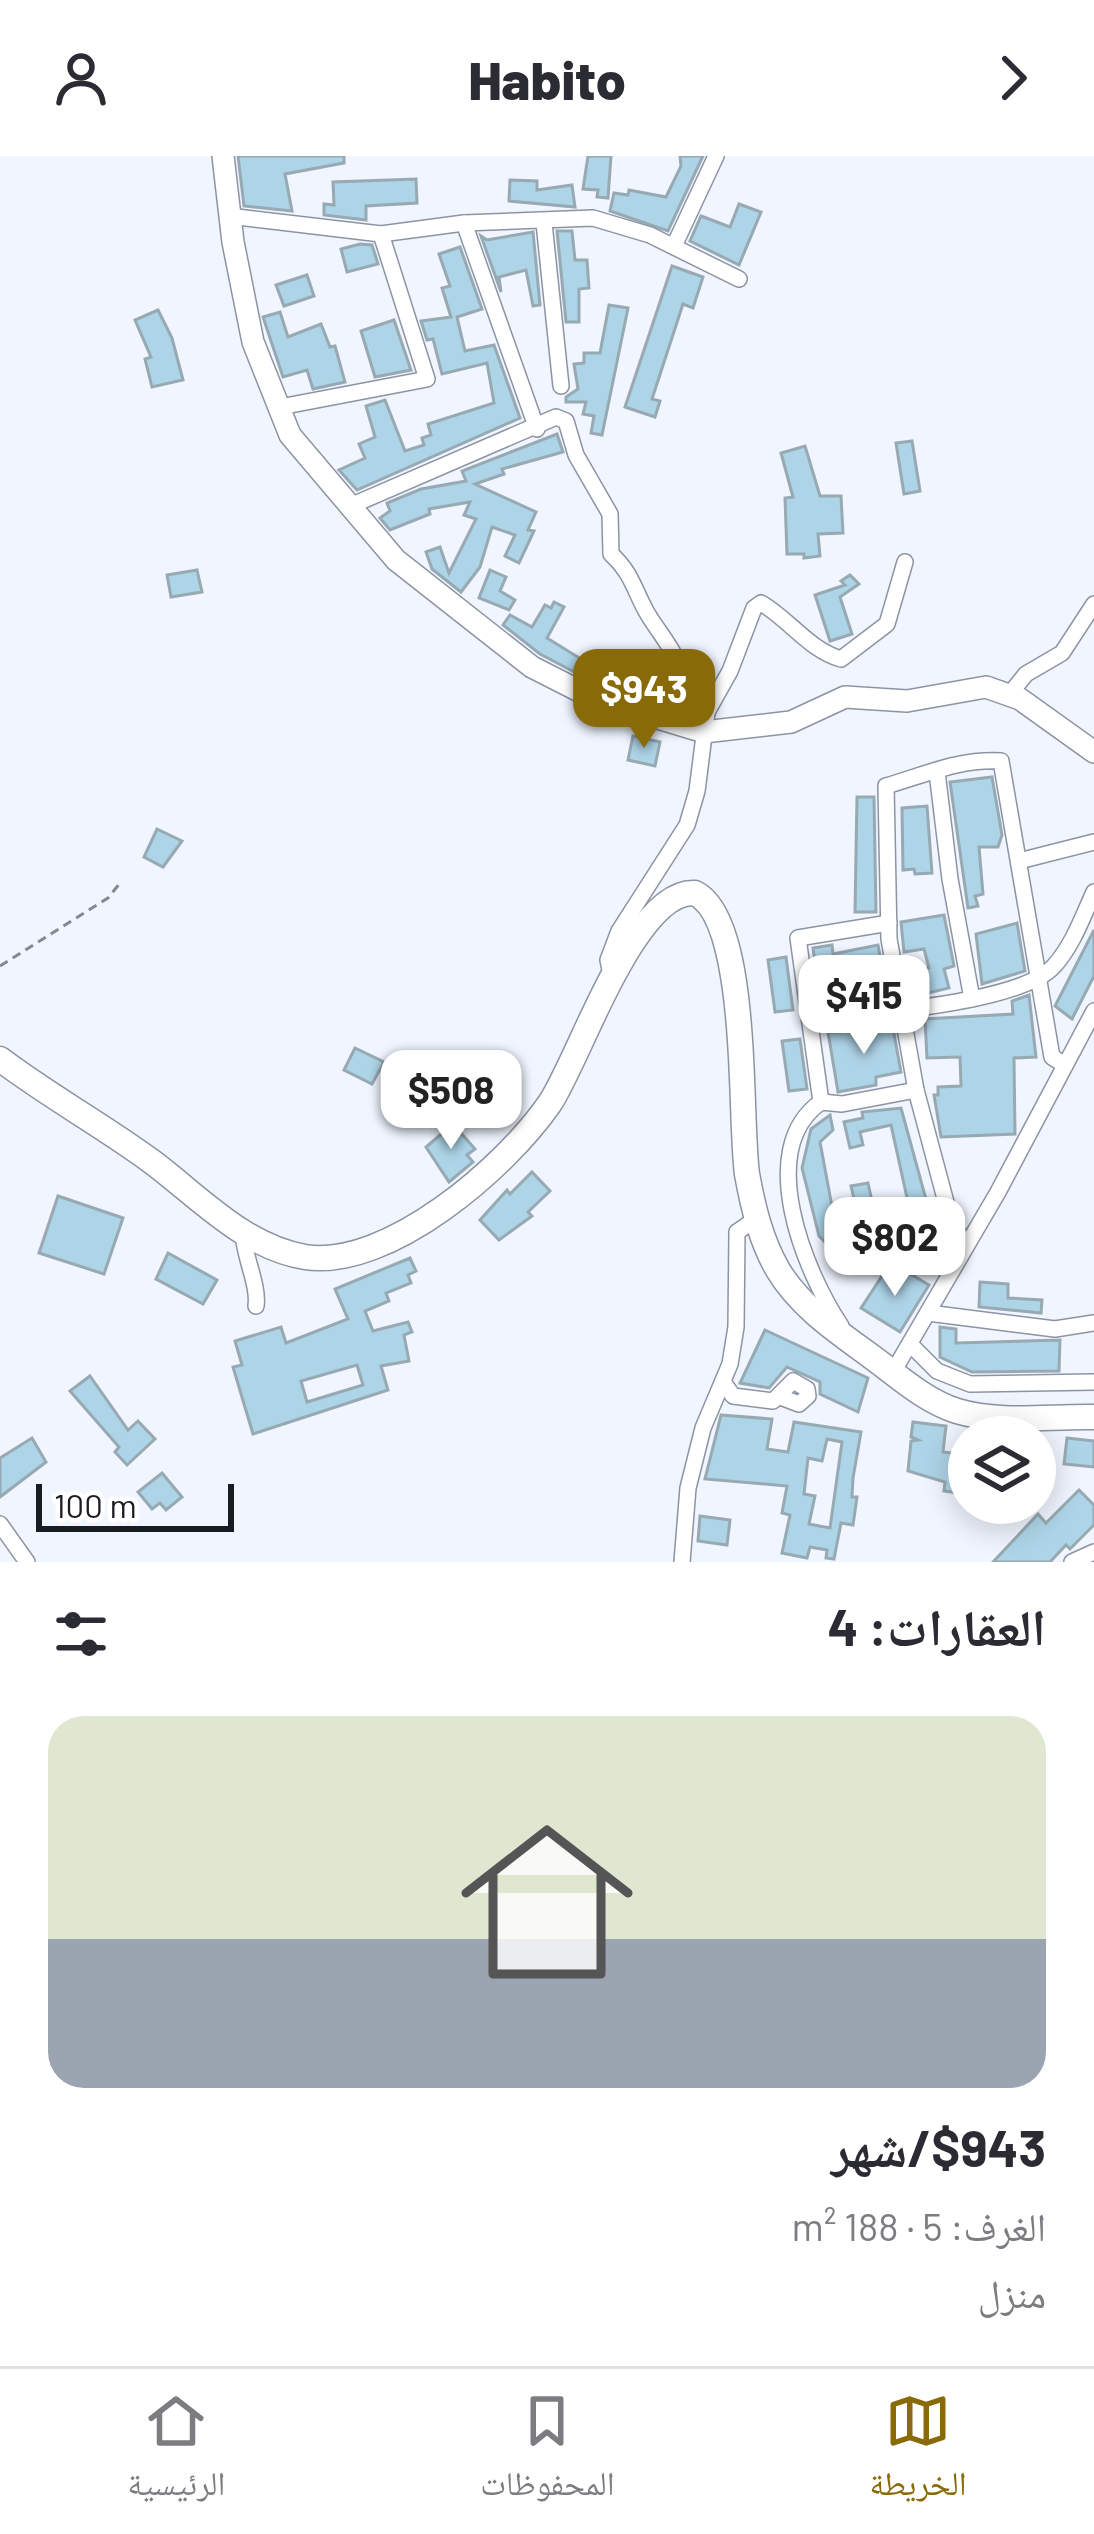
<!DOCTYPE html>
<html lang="ar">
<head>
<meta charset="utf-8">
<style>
  body { margin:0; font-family:Barlow,"Noto Naskh Arabic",sans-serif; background:#f7f7f7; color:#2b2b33; direction:rtl; height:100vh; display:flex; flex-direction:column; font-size:45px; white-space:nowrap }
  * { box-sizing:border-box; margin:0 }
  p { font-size:39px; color:#7c7c81 }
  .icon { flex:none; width:66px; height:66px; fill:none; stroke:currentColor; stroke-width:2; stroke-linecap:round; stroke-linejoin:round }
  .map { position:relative; height:1406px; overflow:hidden; direction:ltr }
  .sheet { display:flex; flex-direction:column; background:#fff; flex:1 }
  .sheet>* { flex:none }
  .fabs { position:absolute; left:948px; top:1260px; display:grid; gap:24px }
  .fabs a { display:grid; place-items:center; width:108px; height:108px; border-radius:50%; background:#fff; box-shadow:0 6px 30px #0003; font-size:60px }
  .scale { position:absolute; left:36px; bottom:30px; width:198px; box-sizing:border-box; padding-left:12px; border:6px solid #191c22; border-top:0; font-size:33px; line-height:42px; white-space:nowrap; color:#191c22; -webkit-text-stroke:9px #fff; paint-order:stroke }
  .price { position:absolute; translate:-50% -102px; padding:0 27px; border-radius:24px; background:#fff; color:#222; font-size:39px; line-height:78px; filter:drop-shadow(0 3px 6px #0008) }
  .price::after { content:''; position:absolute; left:50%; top:72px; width:36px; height:27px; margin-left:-18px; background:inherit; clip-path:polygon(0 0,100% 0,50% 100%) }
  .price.selected { background:#896a08; color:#fff }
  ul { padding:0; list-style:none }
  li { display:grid; align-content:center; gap:24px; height:636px; padding:0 48px }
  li+li { border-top:3px solid #e1e1e2 }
  li span { display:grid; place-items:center; height:372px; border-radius:36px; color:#555 }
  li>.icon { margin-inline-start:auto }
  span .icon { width:216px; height:216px; fill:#fffc; stroke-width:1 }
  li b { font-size:51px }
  h2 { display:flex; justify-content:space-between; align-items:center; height:144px; padding:0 48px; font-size:51px }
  header { display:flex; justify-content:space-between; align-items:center; height:156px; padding:0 48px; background:#fff; font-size:54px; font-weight:800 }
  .tabs { display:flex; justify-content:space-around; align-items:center; height:168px; border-top:3px solid #e1e1e2; background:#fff; font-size:33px; color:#7c7c81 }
  .tabs a { display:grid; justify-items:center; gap:6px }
  .tabs .selected { color:#896a08 }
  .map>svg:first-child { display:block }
</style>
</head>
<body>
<header><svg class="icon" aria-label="forward" viewBox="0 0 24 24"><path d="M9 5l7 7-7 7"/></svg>Habito<svg class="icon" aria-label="person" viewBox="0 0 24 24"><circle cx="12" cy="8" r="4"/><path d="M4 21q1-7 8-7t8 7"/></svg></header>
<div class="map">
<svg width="1094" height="1406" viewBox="0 0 1094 1406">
  <rect width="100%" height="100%" fill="#f0f5ff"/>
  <g fill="#add4e7" stroke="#97a9b2" stroke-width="3" fill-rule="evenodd">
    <path d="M238,0H344V7L285,18L292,55L244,50Z"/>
    <path d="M588,0H611L608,42L597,41L598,34L583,33Z"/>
    <path d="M680,0H703L668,75L610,55L614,37L628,39L629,34L666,41L681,10Z"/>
    <path d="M416,23L417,47L366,50V64L324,59V48L334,49L333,26Z"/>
    <path d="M510,24L537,25V34L572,29L575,51L509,45Z"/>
    <path d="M739,48L761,56L739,109L690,85L701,60L730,71Z"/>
    <path d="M557,75H572L575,104H587L589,132L579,133V166H566Z"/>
    <path d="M533,76L540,149L533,150L526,114L499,121L501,136L481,80L487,84Z"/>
    <path d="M360,88L372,89L378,108L347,116L341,93Z"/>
    <path d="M460,91L482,153L457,161L465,195L494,189L520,262L357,334L339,314L365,302L359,288L375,281L366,250L385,244L405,295L424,289L422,282L431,279L428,268L494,247L487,207L442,218L433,183L427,184L421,165L451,161L442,132L450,130L439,98Z"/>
    <path d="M672,110L703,121L693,152L683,148L652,243L660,245L655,261L625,251Z"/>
    <path d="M307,119L314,140L284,150L276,129Z"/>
    <path d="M609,149L628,152L602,279L591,277L594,260L583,258L586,246H566V241L578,233L574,208L584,207V197H600Z"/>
    <path d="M158,154L172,182L183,224L152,231L145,203L151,201L135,164Z"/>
    <path d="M280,156L288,181L321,168L330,191L335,190L345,226L313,233L307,214L283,221L263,161Z"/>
    <path d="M394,164L411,214L375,221L361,175Z"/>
    <path d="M557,278L563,296L502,313L504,318L475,328L536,356L528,374L534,375L519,407L505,400L515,379L492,371L480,411L461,436L432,413L426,396L440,391L449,417L476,363L464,359L470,346L429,353L430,358L390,374L380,362L390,355L387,347L421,333L466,325L462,315Z"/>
    <path d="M912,285L920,335L904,338L896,287Z"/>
    <path d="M805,290L820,340H841L843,377L818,378L820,400L804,402V398H787L785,342L793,341L781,297Z"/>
    <path d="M197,414L202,436L171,441L167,419Z"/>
    <path d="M490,414L506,421L500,435L515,444L509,454L479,442Z"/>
    <path d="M850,419L859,428L840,441L852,478L830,485L815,439L845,429L841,425Z"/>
    <path d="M554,446L564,451L547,482L589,508L582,520L540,498L503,469L510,459L532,471L545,449L551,452Z"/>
    <path d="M615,500L636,515L622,536L600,522Z"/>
    <path d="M633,580L660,586L655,610L628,604Z"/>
    <path d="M992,621L1002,679L998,691H979L983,738L975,740L978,750L968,752L950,626Z"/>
    <path d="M857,641H874L876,756H855Z"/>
    <path d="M927,650L932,717L915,718L914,713L903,714L902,652Z"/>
    <path d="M157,673L182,685L163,711L144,701Z"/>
    <path d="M944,759L954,810L944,813L949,832L912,841L907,817L929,812L924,793L904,796L901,766Z"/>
    <path d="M1017,767L1025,815L982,828L976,778Z"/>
    <path d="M1094,774V820L1072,863L1055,850Z"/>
    <path d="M832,789L833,798L878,789L887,838L862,842L863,847L821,852L813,792Z"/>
    <path d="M786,801L793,854L775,856L768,804Z"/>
    <path d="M1029,839L1036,901L1014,902L1015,978L941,981L934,939H938V931L961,930L960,901L927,902L925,863L1013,858L1012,845Z"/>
    <path d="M892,867L901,916L876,921V929L838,936L828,876L880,875L879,869Z"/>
    <path d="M800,883L807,933L789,935L782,885Z"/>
    <path d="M355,892L384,906L372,928L344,914Z"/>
    <path d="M901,952L927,1047L922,1048L924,1060L919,1061L921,1074L833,1094L819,1080L802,1012L811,973L830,959L833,974L820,986L836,1072L844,1078L861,1073L851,1030L868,1027L877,1068L911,1060L891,969L860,976L863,989L850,992L844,966L863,962L862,956Z"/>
    <path d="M453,968L475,993L467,999L473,1006L449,1026L426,991Z"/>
    <path d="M532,1016L550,1035L528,1056L532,1060L499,1084L480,1064L507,1034L510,1038Z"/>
    <path d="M58,1040L123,1062L104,1118L39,1097Z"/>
    <path d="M168,1097L217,1124L203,1148L156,1123Z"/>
    <path d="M410,1102L416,1115L408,1119L411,1127L386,1137L389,1145L365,1155L373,1175L408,1166L412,1176L404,1179L409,1205L381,1210L388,1234L253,1278L233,1211L242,1209L235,1185L281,1171L286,1187L348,1163L335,1133ZM357,1209L363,1229L307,1246L301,1225Z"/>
    <path d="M902,1113L929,1129L900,1176L861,1152L884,1117L895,1124Z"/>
    <path d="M980,1126L1008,1128V1142L1042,1144L1041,1157L979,1151Z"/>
    <path d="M940,1171L956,1173V1187L1060,1184L1059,1215L972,1216L940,1201Z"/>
    <path d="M765,1174L868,1222L858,1256L820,1238V1226L787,1211L769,1232L740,1227Z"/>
    <path d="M90,1220L128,1274L138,1265L155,1283L127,1309L115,1296L119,1291L70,1235Z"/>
    <path d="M721,1259L772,1263L767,1293L788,1296L794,1266L861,1276L853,1322L852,1341H857L853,1369L841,1367L834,1403L826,1402L827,1394L810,1391L807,1402L782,1397L790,1359L782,1357L787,1330L705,1323ZM827,1283L842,1286L830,1372L809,1368L815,1340L804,1338L808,1302L822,1305Z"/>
    <path d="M913,1266L946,1270L943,1296L969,1299L965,1338L944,1335L945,1326L908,1315L911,1285L918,1284L911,1281Z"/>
    <path d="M32,1282L46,1306L0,1341V1302Z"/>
    <path d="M1067,1282L1094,1285V1311L1064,1308Z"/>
    <path d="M162,1317L182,1341L166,1354L160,1347L152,1353L138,1336Z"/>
    <path d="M1079,1334L1094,1349V1369L1070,1393L1066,1389L1050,1406H993L1038,1358L1046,1367Z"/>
    <path d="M700,1360L730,1364L727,1389L698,1385Z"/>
  </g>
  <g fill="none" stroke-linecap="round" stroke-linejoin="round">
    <g stroke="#8c94a3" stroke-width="18">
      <g id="minor">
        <path d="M229,60L381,78L464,67L593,62L650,79L739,123"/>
        <path d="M464,67L537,273"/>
        <path d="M544,67L561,230"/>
        <path d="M674,90L716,0"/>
        <path d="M280,251L427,223L381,78"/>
        <path d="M348,351L556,261L566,265L576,299L610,358L611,398C631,416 634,433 646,455C659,479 685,502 681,532L707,556L697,635L687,669L619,775L608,804L611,819"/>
        <path d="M1009,539L1026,518L1062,497L1094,448"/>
        <path d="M707,556L730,515L754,452L761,447C790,464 808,493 841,503L887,468L905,406"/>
        <path d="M937,616L950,723L972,843"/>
        <path d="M1019,705L1094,686"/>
        <path d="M811,865C865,857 1020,848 1054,810C1073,789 1083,760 1094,736"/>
        <path d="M821,946L798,782L889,767"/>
        <path d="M243,1077C244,1101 259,1129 256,1150"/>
        <path d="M966,1090L951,1065L916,934L889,783L886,630C927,618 958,603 1001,605L1052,901L1065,909"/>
        <path d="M928,1157L1055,1173L1094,1167"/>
        <path d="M841,1170C805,1116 754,993 821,946L842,948L916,934"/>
        <path d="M910,1188L937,1215L970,1228L1094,1226"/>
        <path d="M893,1216L998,1036L1094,855"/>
        <path d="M724,1227L733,1240L773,1245L793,1225L807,1233L808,1240L799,1248L778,1240"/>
        <path d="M0,1368L27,1406"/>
        <path d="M682,1406L688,1332L703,1272L730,1208L736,1171L737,1076L756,1063"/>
        <path d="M1072,1406L1094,1396"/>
      </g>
    </g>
    <g stroke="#8c94a3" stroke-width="24">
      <path id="tertiary" d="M223,0L233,86L253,186L290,279L396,404L532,511L595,543L704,576L791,566L845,541L907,545L986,531L1020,543L1094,596"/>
    </g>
    <g stroke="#8c94a3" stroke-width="27">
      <path id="primary" d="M0,903C49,940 102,969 151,1005C198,1040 244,1091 305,1101C388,1114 506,1011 550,947C580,902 634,733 695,737C750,764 739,961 747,1018C753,1051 761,1085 778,1114C800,1151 838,1176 872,1201C898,1220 925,1245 957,1255C1000,1268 1049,1260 1094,1261"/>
    </g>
    <path stroke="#848890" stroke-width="3" stroke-dasharray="9 6" stroke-linecap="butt" d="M0,810L108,742L120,727"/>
    <use href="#minor" stroke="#fff" stroke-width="15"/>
    <use href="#tertiary" stroke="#fff" stroke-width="21"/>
    <use href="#primary" stroke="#fff" stroke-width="24"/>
  </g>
</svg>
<div class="fabs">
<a><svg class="icon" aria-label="layers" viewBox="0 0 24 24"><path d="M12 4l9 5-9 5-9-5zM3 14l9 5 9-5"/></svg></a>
</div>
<div class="scale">100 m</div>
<b class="price selected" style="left:644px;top:595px">$943</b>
<b class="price" style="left:864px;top:901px">$415</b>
<b class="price" style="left:451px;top:996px">$508</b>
<b class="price" style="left:895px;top:1143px">$802</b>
</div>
<section class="sheet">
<h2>العقارات: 4<svg class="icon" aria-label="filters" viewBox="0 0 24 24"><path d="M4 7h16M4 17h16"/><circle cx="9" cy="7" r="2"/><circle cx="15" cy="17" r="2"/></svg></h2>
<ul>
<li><span style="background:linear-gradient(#dfe7d0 60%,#9aa5b1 0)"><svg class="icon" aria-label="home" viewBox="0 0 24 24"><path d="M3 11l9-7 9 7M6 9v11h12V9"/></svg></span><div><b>$943/شهر</b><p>الغرف: 5 · 188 m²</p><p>منزل</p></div></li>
</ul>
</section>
<nav class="tabs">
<a class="selected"><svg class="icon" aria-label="map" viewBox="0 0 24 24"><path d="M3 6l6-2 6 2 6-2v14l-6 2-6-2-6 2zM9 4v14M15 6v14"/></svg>الخريطة</a>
<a><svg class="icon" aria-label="saved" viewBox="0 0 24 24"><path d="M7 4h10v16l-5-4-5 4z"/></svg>المحفوظات</a>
<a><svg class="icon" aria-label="home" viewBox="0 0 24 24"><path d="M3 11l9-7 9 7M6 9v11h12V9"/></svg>الرئيسية</a>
</nav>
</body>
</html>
